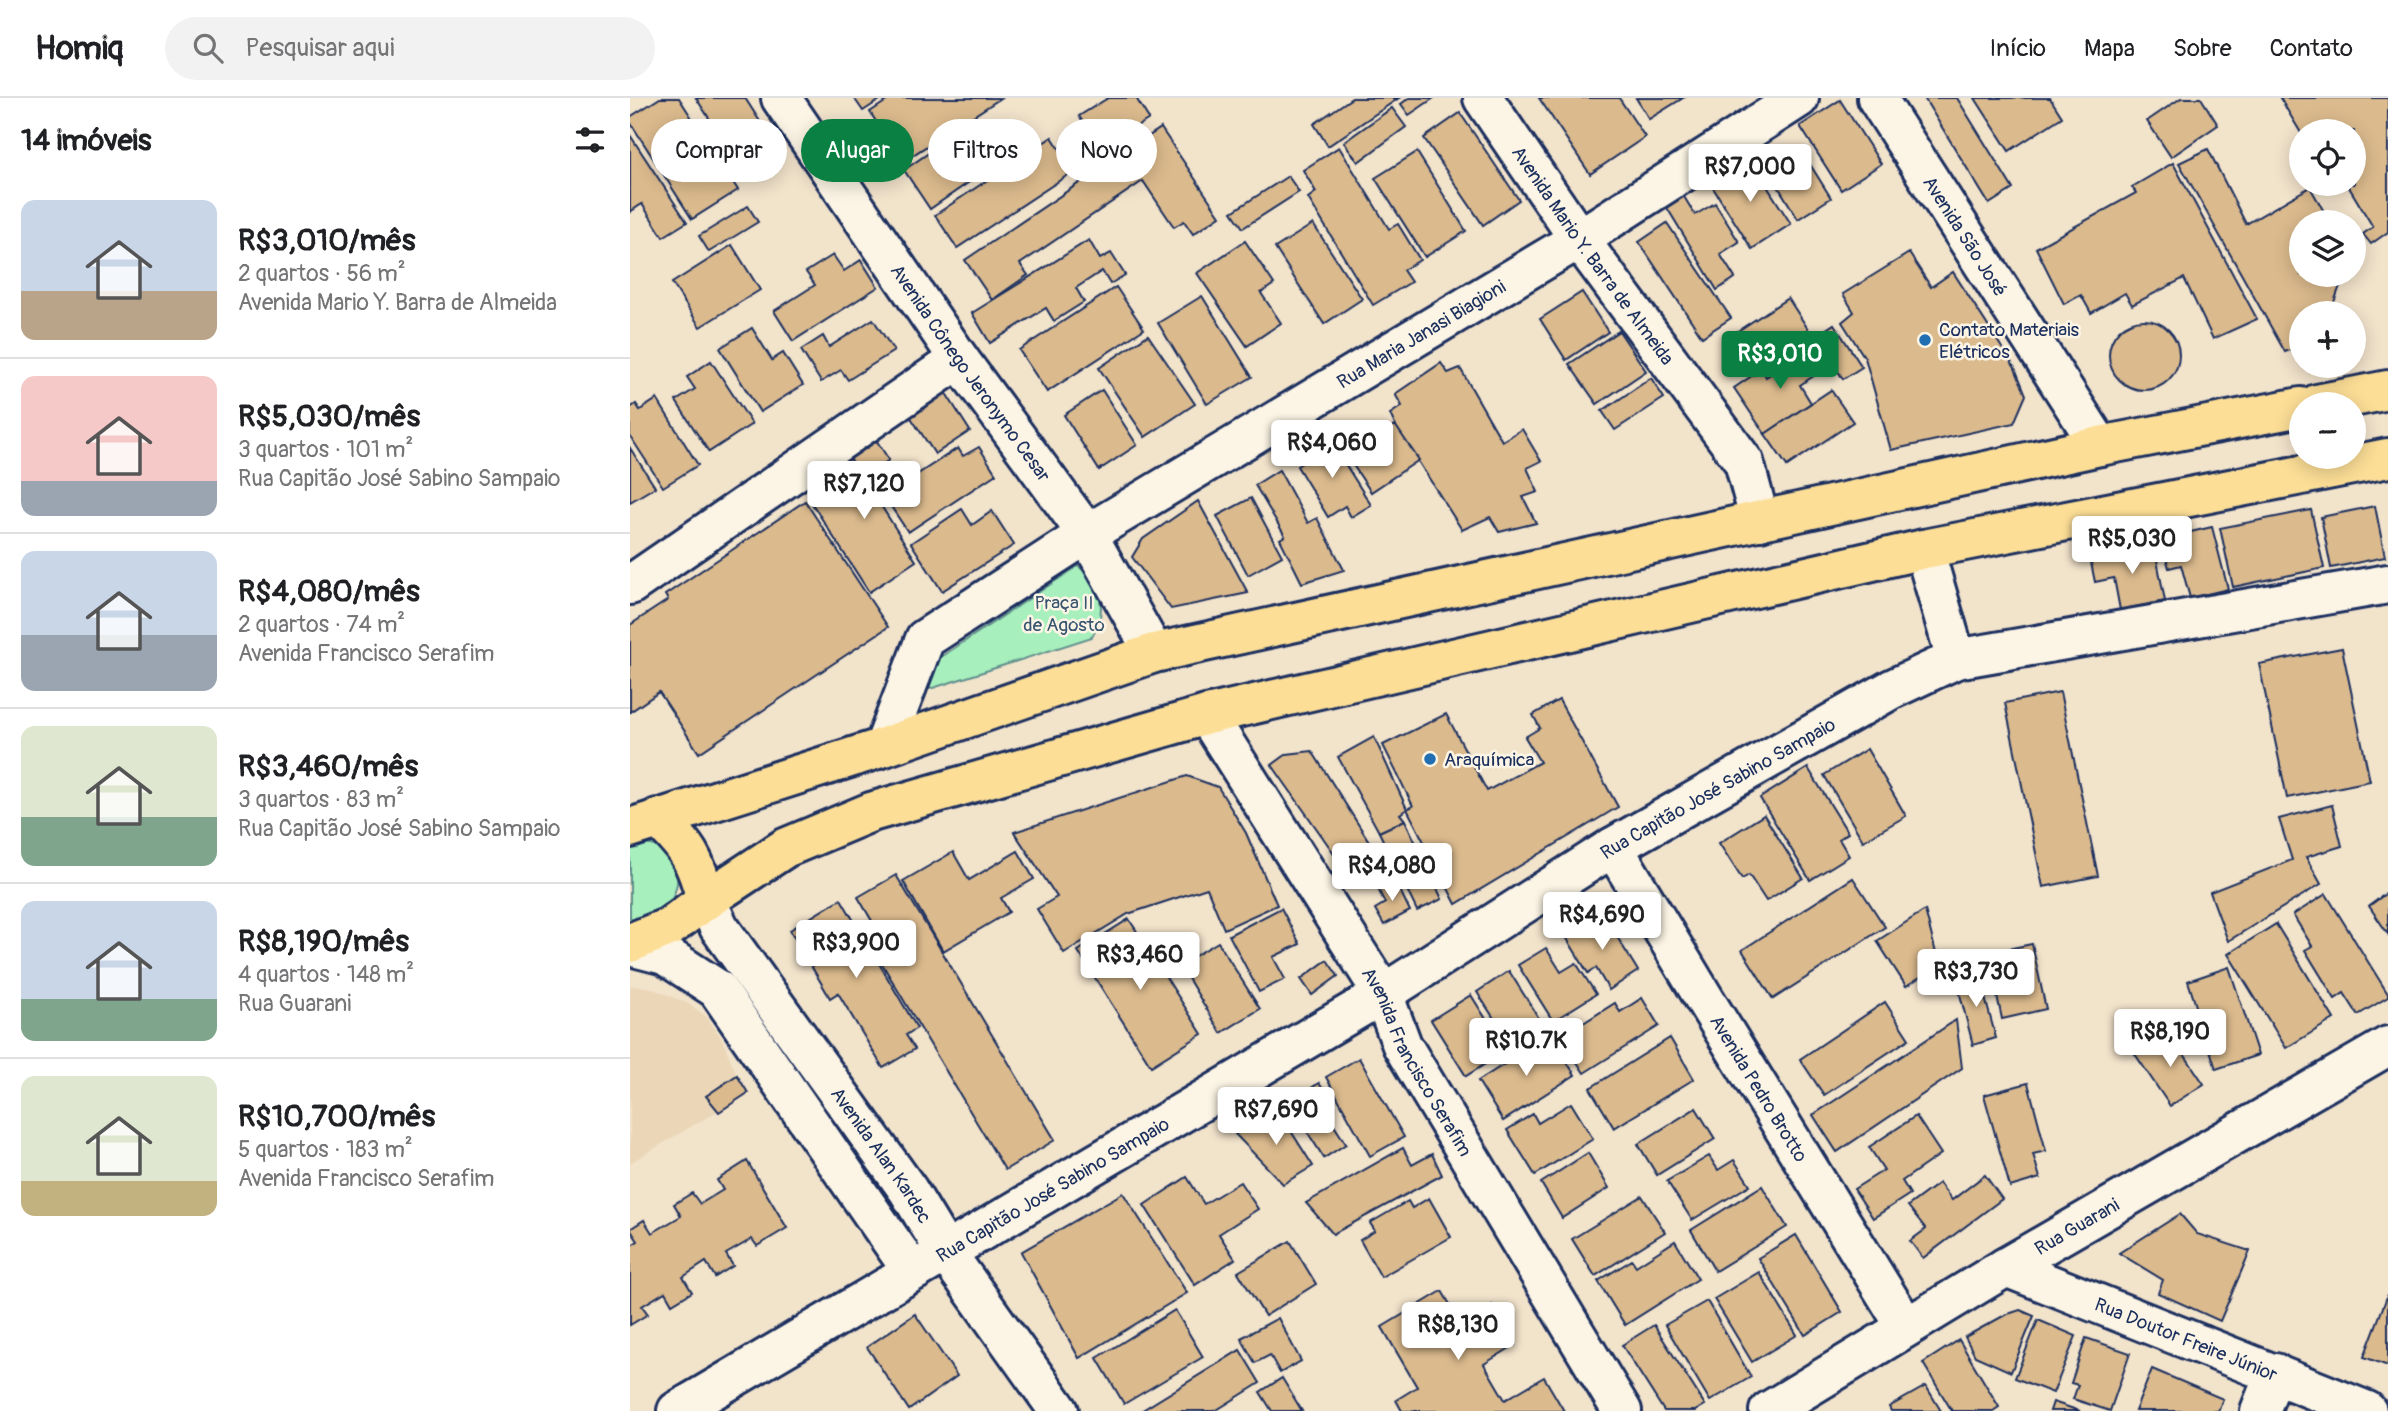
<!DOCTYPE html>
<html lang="pt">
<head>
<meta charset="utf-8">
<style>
  body { margin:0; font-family:Pangolin,sans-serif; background:#f2f2f2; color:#202124; height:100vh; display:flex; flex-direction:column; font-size:26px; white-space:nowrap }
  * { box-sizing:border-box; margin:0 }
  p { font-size:23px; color:#757577 }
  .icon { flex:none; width:38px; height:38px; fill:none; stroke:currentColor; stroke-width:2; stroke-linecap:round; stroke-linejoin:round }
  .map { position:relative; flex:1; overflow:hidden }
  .details { display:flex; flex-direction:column; background:#fff; width:630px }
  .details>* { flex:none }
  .hud { position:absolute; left:21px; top:21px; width:665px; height:63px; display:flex; gap:14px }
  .fabs { position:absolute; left:1659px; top:21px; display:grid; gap:14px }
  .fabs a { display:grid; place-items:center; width:77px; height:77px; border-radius:50%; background:#fff; box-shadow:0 4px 18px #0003; font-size:35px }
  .price { position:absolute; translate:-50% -60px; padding:0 16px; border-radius:7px; background:#fff; color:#222; font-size:23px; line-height:46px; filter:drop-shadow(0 2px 4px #0008) }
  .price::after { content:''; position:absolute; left:50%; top:42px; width:21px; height:16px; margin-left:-10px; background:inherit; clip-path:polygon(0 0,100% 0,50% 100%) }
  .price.active { background:#0b8043; color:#fff }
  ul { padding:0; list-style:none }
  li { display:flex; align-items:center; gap:21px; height:175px; padding:0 21px }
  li+li { border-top:2px solid #e0e0e0 }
  li span { display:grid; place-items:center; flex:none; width:196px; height:140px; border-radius:14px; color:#555 }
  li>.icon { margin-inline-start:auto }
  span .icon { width:84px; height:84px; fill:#fffc; stroke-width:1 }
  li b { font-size:30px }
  h2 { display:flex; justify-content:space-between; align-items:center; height:84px; padding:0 21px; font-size:30px }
  .chip { padding:0 24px; border-radius:32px; background:#fff; box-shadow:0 4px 18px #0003; font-size:24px; line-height:63px }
  .chip.active { background:#0b8043; color:#fff }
  header { display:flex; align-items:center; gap:42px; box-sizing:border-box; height:98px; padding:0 35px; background:#fff; border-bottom:2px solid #e0e0e0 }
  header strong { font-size:33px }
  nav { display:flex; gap:38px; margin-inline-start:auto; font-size:24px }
  .search { width:490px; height:63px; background:#f2f2f2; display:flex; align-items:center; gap:18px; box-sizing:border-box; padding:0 24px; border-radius:38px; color:#757577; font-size:26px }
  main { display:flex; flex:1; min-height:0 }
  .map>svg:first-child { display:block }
</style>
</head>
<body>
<header>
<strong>Homiq</strong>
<div class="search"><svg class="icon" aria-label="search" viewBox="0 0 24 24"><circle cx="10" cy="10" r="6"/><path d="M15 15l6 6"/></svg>Pesquisar aqui</div>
<nav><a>Início</a><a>Mapa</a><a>Sobre</a><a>Contato</a></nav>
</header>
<main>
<section class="details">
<h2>14 imóveis<svg class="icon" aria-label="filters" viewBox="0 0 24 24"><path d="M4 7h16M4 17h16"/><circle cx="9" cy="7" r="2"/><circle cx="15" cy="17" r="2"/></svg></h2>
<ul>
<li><span style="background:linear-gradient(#c9d6e8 65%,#b9a48a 0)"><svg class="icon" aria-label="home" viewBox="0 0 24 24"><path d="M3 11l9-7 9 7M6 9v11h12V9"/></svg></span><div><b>R$3,010/mês</b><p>2 quartos · 56 m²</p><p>Avenida Mario Y. Barra de Almeida</p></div></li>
<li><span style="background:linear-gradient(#f6c9c9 75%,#9aa5b1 0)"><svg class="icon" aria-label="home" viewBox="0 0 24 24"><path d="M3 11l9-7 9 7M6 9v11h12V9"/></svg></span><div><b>R$5,030/mês</b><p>3 quartos · 101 m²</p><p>Rua Capitão José Sabino Sampaio</p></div></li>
<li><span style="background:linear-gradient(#c9d6e8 60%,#9aa5b1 0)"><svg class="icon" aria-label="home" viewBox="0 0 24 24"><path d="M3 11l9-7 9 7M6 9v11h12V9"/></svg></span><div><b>R$4,080/mês</b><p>2 quartos · 74 m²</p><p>Avenida Francisco Serafim</p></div></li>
<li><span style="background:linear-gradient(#dfe7d0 65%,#7fa58c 0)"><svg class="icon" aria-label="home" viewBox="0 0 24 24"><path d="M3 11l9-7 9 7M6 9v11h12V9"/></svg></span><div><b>R$3,460/mês</b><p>3 quartos · 83 m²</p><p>Rua Capitão José Sabino Sampaio</p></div></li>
<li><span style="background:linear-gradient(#c9d6e8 70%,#7fa58c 0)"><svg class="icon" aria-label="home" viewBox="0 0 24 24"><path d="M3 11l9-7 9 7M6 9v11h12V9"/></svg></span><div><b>R$8,190/mês</b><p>4 quartos · 148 m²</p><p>Rua Guarani</p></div></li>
<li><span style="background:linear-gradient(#dfe7d0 75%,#c2b280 0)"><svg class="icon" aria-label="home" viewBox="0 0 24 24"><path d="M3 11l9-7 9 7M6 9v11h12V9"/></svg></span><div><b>R$10,700/mês</b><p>5 quartos · 183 m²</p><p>Avenida Francisco Serafim</p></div></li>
</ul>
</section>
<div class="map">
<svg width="1758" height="1313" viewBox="0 0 1758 1313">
  <rect width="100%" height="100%" fill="#f2e3cb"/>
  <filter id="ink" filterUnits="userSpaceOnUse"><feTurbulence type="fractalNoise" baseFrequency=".0143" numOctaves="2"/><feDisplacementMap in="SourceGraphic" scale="14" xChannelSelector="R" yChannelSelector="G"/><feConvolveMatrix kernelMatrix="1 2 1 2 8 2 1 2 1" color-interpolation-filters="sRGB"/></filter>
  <g filter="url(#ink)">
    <path fill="#ebd7b8" d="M0,888L19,889L59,906L77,919L91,939L107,977L118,995L0,1065Z"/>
    <g fill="#a7efbc" stroke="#618f8d" stroke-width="2">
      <path d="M448,468C472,487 478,512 462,539L303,590L297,589L296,582L308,561Z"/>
      <path d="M7,744L35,750C51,774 51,783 39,808L0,826V746Z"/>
    </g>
    <g fill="#dbba8d" stroke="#1b2f5e" stroke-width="2">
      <path d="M30,0H49L108,92L62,121L0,24V19Z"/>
      <path d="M66,0H115L152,58L118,80Z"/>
      <path d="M224,0H253L233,13Z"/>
      <path d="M261,0H371L272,64L240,14Z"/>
      <path d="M478,0H506L519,21L470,52L449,18Z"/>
      <path d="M722,0H769L698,48L684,26Z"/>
      <path d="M779,0H804L779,17L771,6Z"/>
      <path d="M909,0H989L1015,39L960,76Z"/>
      <path d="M1006,0H1053L1019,21Z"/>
      <path d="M1294,0H1327L1383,91L1359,106Z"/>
      <path d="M1345,0H1420L1432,19L1379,53Z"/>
      <path d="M1551,0H1571L1588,27L1541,59L1517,23Z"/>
      <path d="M1650,0H1758V134L1741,146L1733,136L1743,129L1717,86H1724V33L1671,35Z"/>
      <path d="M1210,2L1251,66L1211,92L1170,28Z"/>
      <path d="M762,10L776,29L728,64L714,44Z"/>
      <path d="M830,15L889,102L853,127L794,40Z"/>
      <path d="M335,30L341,40L356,30L377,58L300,111L274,72Z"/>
      <path d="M531,30L590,118L563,136L554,123L544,129L513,83L390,166L398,177L362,202L335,162Z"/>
      <path d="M0,37L57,124L33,139L12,106L0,114Z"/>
      <path d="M422,39L444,73L327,150L305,117Z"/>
      <path d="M709,49L759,131L768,126L790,162L773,172L781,184L743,207L678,100L686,94L673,72Z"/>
      <path d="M1578,51L1616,126L1680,89L1700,124H1671V177H1714L1700,215H1671V248L1655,254L1549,65Z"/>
      <path d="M1171,52L1201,100L1168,121L1138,72Z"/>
      <path d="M787,54L836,133L795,159L745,80Z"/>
      <path d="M1119,60L1161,126L1122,151L1080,85Z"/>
      <path d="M1543,65L1627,221L1583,241L1554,180L1502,207L1495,195L1461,215L1451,197L1434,206L1406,150L1506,95L1502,89Z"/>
      <path d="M658,78L669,94L613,130L602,114Z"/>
      <path d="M1053,97L1065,117L1085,105L1109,144L1090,156L1105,180L1087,192L1036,108Z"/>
      <path d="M118,108L128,124L79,154L69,138Z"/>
      <path d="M1037,125L1101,220L1072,239L1009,144Z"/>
      <path d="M683,126L732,201L694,226L645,150Z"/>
      <path d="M459,142L470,161L481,155L495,177L480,186L472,173L446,190L454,204L424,223L416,210L360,245L342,215Z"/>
      <path d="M615,143L644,186L631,195L651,225L617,248L567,175Z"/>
      <path d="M102,147L130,192L70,229L42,185Z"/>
      <path d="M1279,155L1301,189L1323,174L1385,270L1396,297L1384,325L1261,352L1235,260L1212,224L1224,214L1213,196Z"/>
      <path d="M203,157L214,173L231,162L248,189L163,243L144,213L185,187L176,174Z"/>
      <path d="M486,189L514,231L417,294L389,252Z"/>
      <path d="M952,194L978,234L936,262L910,221Z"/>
      <path d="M572,198L622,279L577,306L528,225Z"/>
      <path d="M1158,200L1178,231L1117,272L1097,240Z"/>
      <path d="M243,221L264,253L218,282L211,272L191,284L171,252L193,238L199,249Z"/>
      <circle cx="1514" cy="257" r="35"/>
      <path d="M1204,226L1232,269L1213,281L1186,238Z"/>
      <path d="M122,230L142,262L153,255L173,287L130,314L90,250Z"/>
      <path d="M989,233L1016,273L967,306L939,266Z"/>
      <path d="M518,237L565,306L515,339L469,270Z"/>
      <path d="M1182,249L1196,270L1170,287L1181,305L1135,336L1104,290L1132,271L1136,279Z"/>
      <path d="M81,263L122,326L79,354L46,303L65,291L57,279Z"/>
      <path d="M811,265L818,275L830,270L872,343L892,331L911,363L897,370L908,394L893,399L906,425L869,434L860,419L832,432L765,327L760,316L772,308L765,296Z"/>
      <path d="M1021,280L1034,300L985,332L972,313Z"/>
      <path d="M312,289L340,333L305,356L276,312Z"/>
      <path d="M472,292L507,347L469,372L434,317Z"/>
      <path d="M1201,292L1223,324L1157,368L1135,336Z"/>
      <path d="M27,301L68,367L33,389L0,338V310L6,306L10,312Z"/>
      <path d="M765,327L789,362L741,394L717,358Z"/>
      <path d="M243,337L259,362L233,379L286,463L239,494L181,404L228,373L216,354Z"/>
      <path d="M697,337L741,407L721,419L715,408L698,419L667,368L680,360L675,351Z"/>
      <path d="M349,349L366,376L278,434L254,398L328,350L333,358Z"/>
      <path d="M0,350L25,389L0,404Z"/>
      <path d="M649,372L678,425L687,420L714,472L672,485L650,441L655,438L625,387Z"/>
      <path d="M621,400L652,458L618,477L587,418Z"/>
      <path d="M175,403L258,529L69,655L29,594L0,614V527L38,502L35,497Z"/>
      <path d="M568,403L618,495L541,511L502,459L513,441Z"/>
      <path d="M1745,408L1755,459L1701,470L1691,419Z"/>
      <path d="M332,411L342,427L362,413L384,447L312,493L281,445Z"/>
      <path d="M1681,412L1694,470L1603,489L1590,430Z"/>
      <path d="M1582,429L1598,491L1560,500L1551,467L1539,470L1531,441Z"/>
      <path d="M1524,447L1535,503L1490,512L1484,480L1465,484L1460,460Z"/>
      <path d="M1712,550L1740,683L1657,700L1629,566Z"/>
      <path d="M1430,594L1468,778L1413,789L1375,605Z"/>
      <path d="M929,602L988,709L826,806L777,711L783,708L753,647L816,616L857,693L910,664L895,639L910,630L903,617Z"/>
      <path d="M744,639L777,711L770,716L775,722L749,734L708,659Z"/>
      <path d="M1237,651L1276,718L1233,743L1194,677Z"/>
      <path d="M682,653L740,745L710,764L642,667L657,656Z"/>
      <path d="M1178,670L1218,735L1209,741L1219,758L1180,782L1130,700Z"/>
      <path d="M557,678L588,689L616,735L647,807L594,831L577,790L498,816L434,855L407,811L427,799L384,734Z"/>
      <path d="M1702,707L1712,748L1676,759L1691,786L1598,843L1580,794L1662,762L1649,721Z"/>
      <path d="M1134,717L1173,780L1136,803L1119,777L1112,781L1089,745Z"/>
      <path d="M775,722L812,801L787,813L749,734Z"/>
      <path d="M388,753L404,781L371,800L379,814L313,853L273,783L323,754L339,782Z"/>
      <path d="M266,777L425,1042L375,1072L248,859L259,852L228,799Z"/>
      <path d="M1223,780L1255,829L1143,901L1112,852Z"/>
      <path d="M765,782L780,813L754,827L745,811L755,805L748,791Z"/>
      <path d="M1758,794V836L1739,808Z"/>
      <path d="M1696,796L1758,896V899L1728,917L1714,895L1705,901L1675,852L1682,848L1663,817Z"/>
      <path d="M211,801L287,930L276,937L285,951L253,970L208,895L200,900L160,832Z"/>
      <path d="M651,810L670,846L643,859L655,881L629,894L599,837Z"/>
      <path d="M1295,812L1309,867L1276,888L1247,843Z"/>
      <path d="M973,816L1008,873L979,892L966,870L958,875L936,839Z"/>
      <path d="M499,821L572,936L521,968L448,853Z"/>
      <path d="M1646,826L1704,921L1656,950L1598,856Z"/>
      <path d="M588,844L630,911L591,935L550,867Z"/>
      <path d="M1402,846L1416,911L1372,921L1358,855Z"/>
      <path d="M916,850L931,874L946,865L966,896L923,923L888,867Z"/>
      <path d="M697,862L708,878L682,897L671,881Z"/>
      <path d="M1599,869L1628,957L1586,971L1558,883Z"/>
      <path d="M879,873L915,930L883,950L847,894Z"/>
      <path d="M1348,874L1366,940L1343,947L1326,881Z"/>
      <path d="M841,897L876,953L836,978L801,922Z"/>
      <path d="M1012,900L1029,928L954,975L931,939L985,905L990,914Z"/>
      <path d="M1255,904L1279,941L1194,997L1170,961Z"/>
      <path d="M1326,922L1332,970L1207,1054L1183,1017Z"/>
      <path d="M1539,934L1574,986L1540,1008L1505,956Z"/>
      <path d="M920,937L945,977L873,1023L848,983Z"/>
      <path d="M1040,940L1064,981L984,1030L960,990Z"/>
      <path d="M729,960L774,1039L740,1058L696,979Z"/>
      <path d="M107,977L118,995L89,1014L76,998Z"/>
      <path d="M689,985L705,1010L696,1015L716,1046L694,1060L659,1005Z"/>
      <path d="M1398,985L1416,1053L1403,1056L1410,1080L1380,1089L1354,997Z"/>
      <path d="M941,1005L963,1041L905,1077L877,1032L903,1016L908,1025Z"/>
      <path d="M1066,1010L1085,1041L1027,1077L1008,1046Z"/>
      <path d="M647,1011L683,1068L653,1086L605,1036Z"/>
      <path d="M1286,1018L1311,1056L1272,1083L1280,1096L1243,1120L1224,1091L1254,1072L1239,1049Z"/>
      <path d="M773,1050L782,1067L802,1056L812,1077L703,1136L676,1105Z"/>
      <path d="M958,1055L979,1090L932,1120L911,1085Z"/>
      <path d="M1079,1058L1088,1072L1104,1062L1120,1087L1062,1122L1037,1083Z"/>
      <path d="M117,1063L157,1130L127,1148L122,1141L96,1156L103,1168L85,1179L76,1164L53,1179L62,1194L42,1206L35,1194L12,1208L18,1216L0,1227V1148L8,1143L0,1131L14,1122L22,1135L51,1118L44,1106L62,1095L70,1106L93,1092L87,1082Z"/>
      <path d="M1355,1077L1372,1101L1293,1160L1280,1143L1296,1131L1278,1108L1309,1085L1322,1102Z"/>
      <path d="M557,1079L574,1106L610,1084L628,1111L589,1136L605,1161L565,1187L514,1107Z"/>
      <path d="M1132,1088L1157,1129L1085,1173L1061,1132Z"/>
      <path d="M493,1095L557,1195L449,1260L391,1154Z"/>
      <path d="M1012,1098L1035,1134L965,1178L942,1141Z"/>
      <path d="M799,1100L821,1139L751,1179L730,1142L745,1133L740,1125L778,1103L782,1110Z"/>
      <path d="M1550,1116L1567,1136L1620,1153L1590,1223L1528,1195L1533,1182L1489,1155Z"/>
      <path d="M1166,1137L1212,1214L1175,1237L1128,1160Z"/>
      <path d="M660,1143L686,1186L635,1218L608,1174Z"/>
      <path d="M1045,1143L1068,1181L995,1227L968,1183L1002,1162L1006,1168Z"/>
      <path d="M1129,1174L1167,1237L1122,1264L1084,1201Z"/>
      <path d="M812,1193L831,1225L862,1207L885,1247L854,1266L875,1302L914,1279L934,1313H772L766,1302L787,1289L752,1229Z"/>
      <path d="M1758,1196V1268L1734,1259Z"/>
      <path d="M1077,1203L1121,1279L1080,1303L1035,1227Z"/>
      <path d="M545,1212L573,1259L494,1306L467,1260Z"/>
      <path d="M1390,1212L1404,1218L1381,1274L1345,1258L1335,1239L1375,1217Z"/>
      <path d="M285,1216L327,1278L279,1312L237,1249Z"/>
      <path d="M648,1220L671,1263L650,1275L640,1257L625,1265L611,1240Z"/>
      <path d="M1408,1222L1446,1238L1423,1295L1385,1280Z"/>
      <path d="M1024,1227L1075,1307L1065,1313H1034L992,1247Z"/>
      <path d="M1456,1240L1500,1255L1480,1313L1443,1301L1448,1287L1441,1285Z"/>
      <path d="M1329,1242L1369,1309L1363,1313H1322L1293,1265Z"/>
      <path d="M610,1252L630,1285L585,1313H511Z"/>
      <path d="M1522,1271L1593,1301L1588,1313H1505Z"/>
      <path d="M652,1280L672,1313H642L630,1294Z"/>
      <path d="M1296,1288L1311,1313H1261L1259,1309Z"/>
      <path d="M1423,1304L1450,1313H1420Z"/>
    </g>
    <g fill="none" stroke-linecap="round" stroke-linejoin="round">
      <g stroke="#1b2f5e" stroke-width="44">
        <g id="minor">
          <path id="s1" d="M151,0L329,261L457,436L524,555"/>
          <path id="s2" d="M853,0L949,141L1114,364L1130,423"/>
          <path id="s3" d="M1247,0L1470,348"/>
          <path d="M1294,451L1326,561"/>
          <path d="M0,487L329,261"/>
          <path id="s4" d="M577,617L753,896L772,947L992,1313"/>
          <path id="s5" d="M254,649L295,541L457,436L949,141L1169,0"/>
          <path id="s6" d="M983,749L1075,902L1276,1229"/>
          <path id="s7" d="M76,802L89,829L278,1092L315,1153L429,1313"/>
          <path d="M0,848L35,857L87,891L282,1173"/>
          <path id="s8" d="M1376,1169L1737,1313"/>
          <path id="s9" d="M47,1313L753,896L983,749L1262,591L1326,561L1758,486"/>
          <path id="s10" d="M1139,1313L1376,1169L1758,948"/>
          <path d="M1630,1313L1645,1275"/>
        </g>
      </g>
      <g stroke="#1b2f5e" stroke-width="44">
        <g id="primary">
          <path d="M1687,306L1758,292"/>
          <path d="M28,720C57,748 66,762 76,802"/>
          <path d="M0,730L254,649L524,555L1470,348L1671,309"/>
          <path d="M0,845L39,829L76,802L155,750L241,714L577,617L1294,451L1758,360"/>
        </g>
      </g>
      <use href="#minor" stroke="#fcf5e5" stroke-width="38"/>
      <use href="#primary" stroke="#fcde96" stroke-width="38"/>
    </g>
  </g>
  <g fill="#1f6fb2" stroke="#fcf5e5" stroke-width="2.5">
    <circle cx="1295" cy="242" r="7"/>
    <circle cx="800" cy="661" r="7"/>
  </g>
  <g text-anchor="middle" stroke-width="5" stroke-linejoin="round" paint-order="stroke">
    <g font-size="19" fill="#1b2f5e" stroke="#fcf5e5">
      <text dy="7" stroke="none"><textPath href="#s3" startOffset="164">Avenida São José</textPath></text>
      <text dy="7" stroke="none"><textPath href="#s2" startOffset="192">Avenida Mario Y. Barra de Almeida</textPath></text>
      <text dy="7" stroke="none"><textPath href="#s5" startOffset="698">Rua Maria Janasi Biagioni</textPath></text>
      <text dy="7" stroke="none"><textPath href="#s1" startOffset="334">Avenida Cônego Jeronymo Cesar</textPath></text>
      <text dy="7" stroke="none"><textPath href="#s9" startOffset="1213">Rua Capitão José Sabino Sampaio</textPath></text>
      <text dy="7" stroke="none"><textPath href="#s4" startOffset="406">Avenida Francisco Serafim</textPath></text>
      <text dy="7" stroke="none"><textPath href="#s6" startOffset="282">Avenida Pedro Brotto</textPath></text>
      <text dy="7" stroke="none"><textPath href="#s7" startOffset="310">Avenida Alan Kardec</textPath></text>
      <text dy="7" stroke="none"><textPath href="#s9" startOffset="436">Rua Capitão José Sabino Sampaio</textPath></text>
      <text dy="7" stroke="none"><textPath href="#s10" startOffset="359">Rua Guarani</textPath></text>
      <text dy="7" stroke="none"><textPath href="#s8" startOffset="194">Rua Doutor Freire Júnior</textPath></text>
    </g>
    <g font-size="19" fill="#1b2f5e" stroke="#fcf5e5" text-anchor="start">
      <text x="1309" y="238">Contato Materiais<tspan x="1309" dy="22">Elétricos</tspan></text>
      <text x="814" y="668">Araquímica</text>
    </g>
    <g font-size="19" fill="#375571" stroke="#fcf5e5">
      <text x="434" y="511">Praça II<tspan x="434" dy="22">de Agosto</tspan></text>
    </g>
  </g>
</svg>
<div class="fabs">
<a><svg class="icon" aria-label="locate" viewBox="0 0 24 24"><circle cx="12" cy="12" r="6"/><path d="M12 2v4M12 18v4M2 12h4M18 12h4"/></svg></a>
<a><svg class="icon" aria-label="layers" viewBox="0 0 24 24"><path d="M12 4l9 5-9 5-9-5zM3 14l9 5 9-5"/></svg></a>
<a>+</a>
<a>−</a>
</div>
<b class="price" style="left:1120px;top:106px">R$7,000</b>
<b class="price active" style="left:1150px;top:293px">R$3,010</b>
<b class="price" style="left:702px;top:382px">R$4,060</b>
<b class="price" style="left:234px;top:423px">R$7,120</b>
<b class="price" style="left:1502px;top:478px">R$5,030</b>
<b class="price" style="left:762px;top:805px">R$4,080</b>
<b class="price" style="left:972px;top:854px">R$4,690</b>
<b class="price" style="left:226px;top:882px">R$3,900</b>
<b class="price" style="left:510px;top:894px">R$3,460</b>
<b class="price" style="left:1346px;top:911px">R$3,730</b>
<b class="price" style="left:1540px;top:971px">R$8,190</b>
<b class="price" style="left:896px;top:980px">R$10.7K</b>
<b class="price" style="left:646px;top:1049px">R$7,690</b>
<b class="price" style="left:828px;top:1264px">R$8,130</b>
<div class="hud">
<a class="chip">Comprar</a>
<a class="chip active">Alugar</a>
<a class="chip">Filtros</a>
<a class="chip">Novo</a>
</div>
</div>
</main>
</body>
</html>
